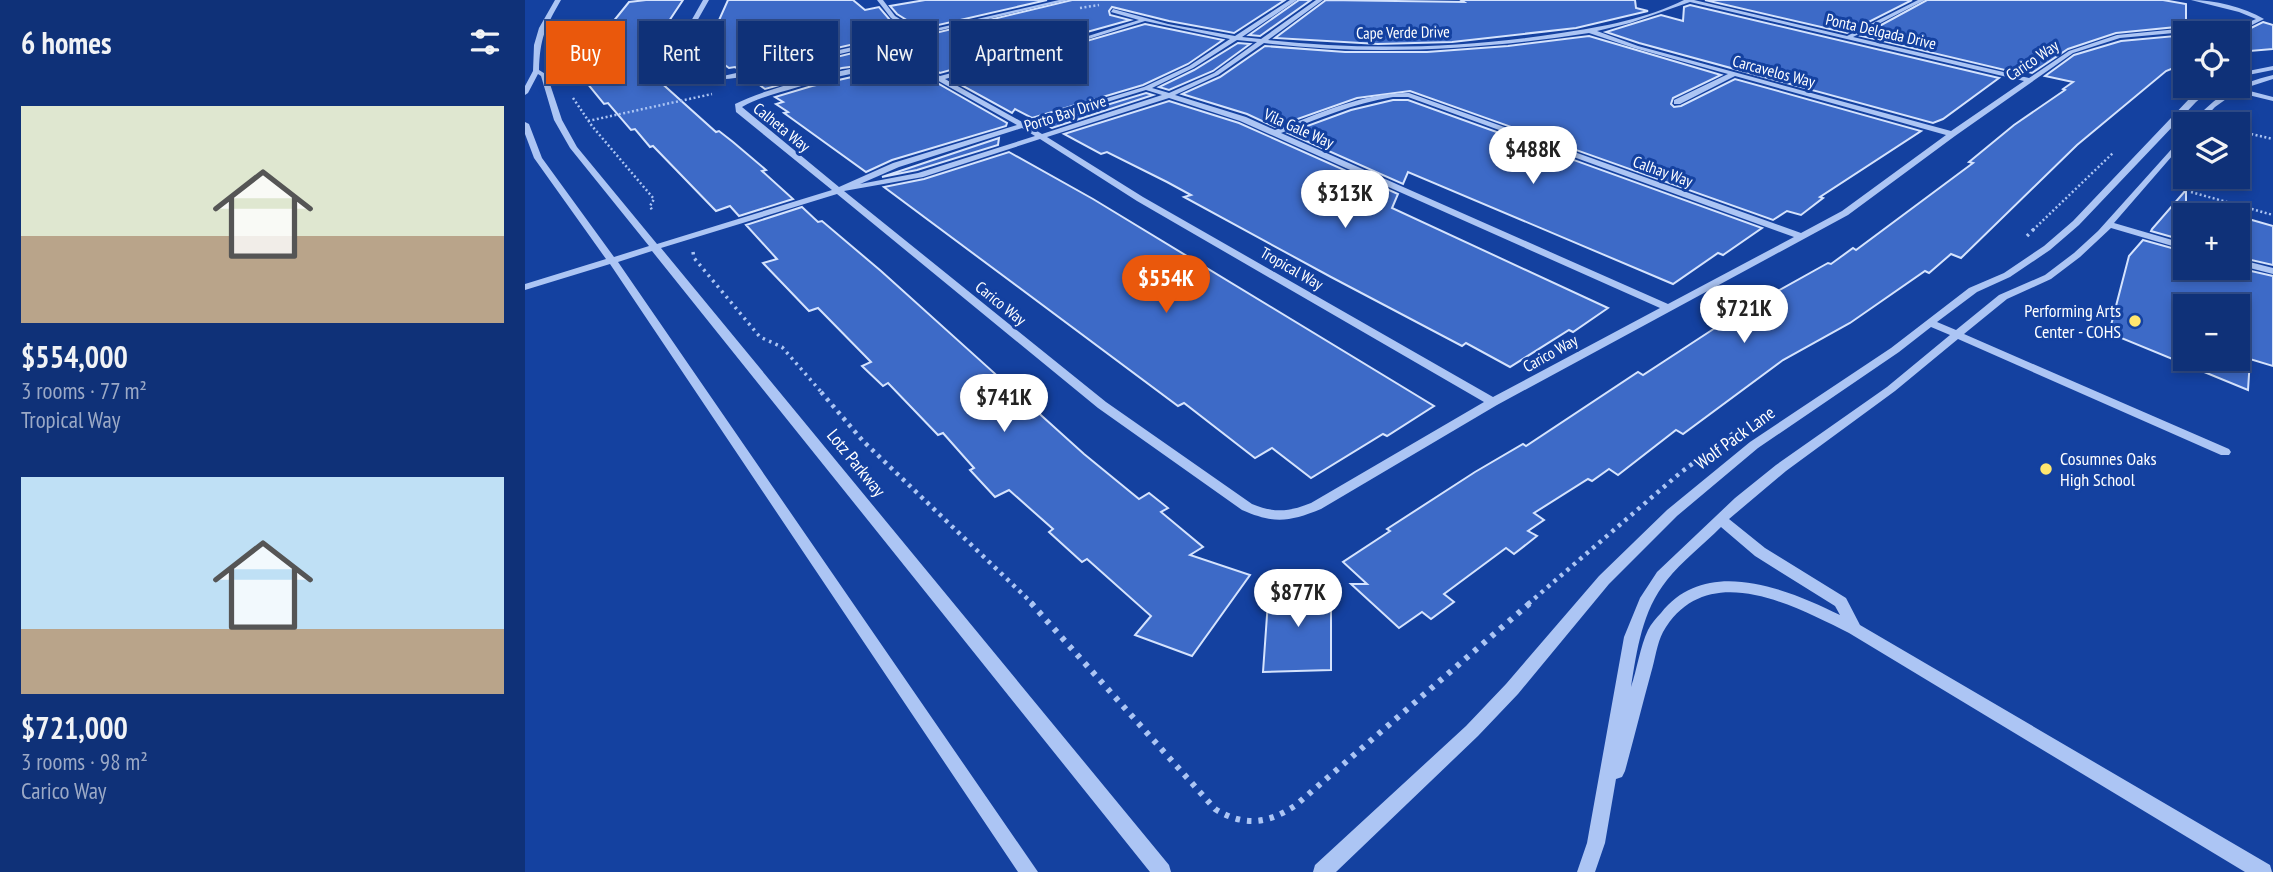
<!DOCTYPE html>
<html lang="en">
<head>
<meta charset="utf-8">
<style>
  body { margin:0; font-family:"PT Sans Narrow",sans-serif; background:#18397d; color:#f1f3f6; height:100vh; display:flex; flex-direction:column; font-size:26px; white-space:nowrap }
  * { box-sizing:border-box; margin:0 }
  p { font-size:23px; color:#9ba9c6 }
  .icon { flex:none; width:38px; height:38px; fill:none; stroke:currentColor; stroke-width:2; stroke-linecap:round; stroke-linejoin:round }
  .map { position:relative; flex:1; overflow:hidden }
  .drawer { display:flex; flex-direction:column; background:#0f3178; width:525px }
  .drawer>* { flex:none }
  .guide { position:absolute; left:21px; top:21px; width:665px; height:63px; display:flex; gap:14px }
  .controls { position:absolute; left:1648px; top:21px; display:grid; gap:14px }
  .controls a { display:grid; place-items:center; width:77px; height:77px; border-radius:0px; background:#0f3178; box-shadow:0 4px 10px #0003,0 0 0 2px #2f4c8a; font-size:35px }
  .price { position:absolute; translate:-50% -60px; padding:0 16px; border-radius:24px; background:#fff; color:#222; font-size:23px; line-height:46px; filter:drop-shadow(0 2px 4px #0008) }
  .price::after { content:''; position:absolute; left:50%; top:42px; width:21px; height:16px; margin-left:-10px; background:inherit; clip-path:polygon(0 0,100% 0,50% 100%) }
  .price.current { background:#ea580c; color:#fff }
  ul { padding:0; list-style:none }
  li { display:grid; align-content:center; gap:14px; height:371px; padding:0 21px }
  li span { display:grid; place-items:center; height:217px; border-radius:0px; color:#555 }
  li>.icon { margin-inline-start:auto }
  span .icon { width:126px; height:126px; fill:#fffc; stroke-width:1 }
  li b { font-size:30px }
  h2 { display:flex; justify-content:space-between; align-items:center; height:84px; padding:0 21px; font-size:30px }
  .tag { padding:0 24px; border-radius:0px; background:#0f3178; box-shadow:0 4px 10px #0003,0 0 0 2px #2f4c8a; font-size:24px; line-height:63px }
  .tag.current { background:#ea580c; color:#fff }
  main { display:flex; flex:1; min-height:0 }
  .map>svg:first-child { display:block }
</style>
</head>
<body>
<main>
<section class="drawer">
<h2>6 homes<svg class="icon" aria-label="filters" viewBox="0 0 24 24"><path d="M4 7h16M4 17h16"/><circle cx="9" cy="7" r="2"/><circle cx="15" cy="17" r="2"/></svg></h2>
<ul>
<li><span style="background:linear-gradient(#dfe7d0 60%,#b9a48a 0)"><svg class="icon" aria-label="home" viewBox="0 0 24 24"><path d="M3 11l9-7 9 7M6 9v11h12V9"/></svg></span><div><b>$554,000</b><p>3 rooms · 77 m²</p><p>Tropical Way</p></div></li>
<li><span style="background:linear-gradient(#bfe0f5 70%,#b9a48a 0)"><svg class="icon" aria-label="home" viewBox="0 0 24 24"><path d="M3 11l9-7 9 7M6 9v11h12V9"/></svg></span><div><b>$721,000</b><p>3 rooms · 98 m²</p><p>Carico Way</p></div></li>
</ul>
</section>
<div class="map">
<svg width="1748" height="872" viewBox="0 0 1748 872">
  <rect width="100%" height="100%" fill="#1441a0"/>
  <g fill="#3d6ac7" stroke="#d5e3fd" stroke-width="2" fill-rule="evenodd">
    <path d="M121,0H158L142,24L123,71L191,132L194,131L208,142L241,170L237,171L268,199L214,216L205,206L191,211L128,146L125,147L110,129L106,130L83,103L79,104L57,77L70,53L62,54L104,2Z"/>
    <path d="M203,0H328L340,10L354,7L365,20L383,32L214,70L210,67L204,68L193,60L174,65Z"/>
    <path d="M400,0H522L396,29L372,14L365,6Z"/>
    <path d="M547,0H760L709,33L644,21L587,7L584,11L585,15L605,20L415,73L394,63L379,60L317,68L240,89L225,78Z"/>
    <path d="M774,0H786L735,36L724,35Z"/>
    <path d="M801,0L939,2L936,0H1110L1111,8L1123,11L1051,28L927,42L853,44L750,38Z"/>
    <path d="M1180,0H1387L1322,33Z"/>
    <path d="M1402,0H1638L1661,4V26L1591,33L1543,49L1507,73L1488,68L1484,71L1336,36Z"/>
    <path d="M1165,5L1474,78L1418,119L1408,123L1114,43L1081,32L1136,15L1158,21L1159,7Z"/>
    <path d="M1738,22L1748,25V49L1713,52V30L1726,28Z"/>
    <path d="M620,24L698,40L663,64L618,85L507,118L490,109L487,113L427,80Z"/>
    <path d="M1661,35V63L1641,71L1552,145L1436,258L1426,254L1404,273L1400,271L1325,323L1258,360L1158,434L1151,430L1093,475L1084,469L1067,481L1063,479L1009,513L1019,520L1003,531L1012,536L989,554L981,548L919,594L929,602L906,619L897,612L874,628L826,584H842L818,562L865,531L862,529L950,472L998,444L1001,446L1113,372L1118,375L1213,313L1303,263L1306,264L1328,248L1331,250L1448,163L1444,162L1489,125L1540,90L1538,89L1548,82L1520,76L1549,55L1596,41Z"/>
    <path d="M1064,36L1196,75L1148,98L1146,104L1149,107L1156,106L1210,79L1396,131L1295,197L1298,198L1276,215L1262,211L1248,220L885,91L832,98L750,127L722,114L657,94L695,77L740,46L820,52H902L983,46Z"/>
    <path d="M713,43L725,44L688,71L644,90L634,87L669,70Z"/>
    <path d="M380,70L393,72L482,123L481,126L367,160L341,172L259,113L263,112L251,104L258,102L250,97L287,86L340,74Z"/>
    <path d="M621,93L628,95L527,128L519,124Z"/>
    <path d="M868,100H883L1237,228L1198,255L1193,253L1148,284L883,172L878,184L763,133L826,110Z"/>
    <path d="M644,101L714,123L873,194L867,208L1083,308L1048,332L1044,330L985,367L941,343L937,346L806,277L659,197L666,195L642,182L582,152L576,154L539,134Z"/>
    <path d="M474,138L473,145L392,170L357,177Z"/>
    <path d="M484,152L568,199L909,406L862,436L858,434L786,478L747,448L730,458L659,403L653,406L359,187L399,179Z"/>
    <path d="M1661,190V241L1626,231L1627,229Z"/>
    <path d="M277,207L293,222L297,221L356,271L559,454L614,499L624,493L643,508L636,512L678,547L665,555L725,575L667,656L610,635L626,616L562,559L557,562L524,532L528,529L484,490L470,497L445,470L449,468L418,433L413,435L363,383L358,386L337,366L346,362L293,308L284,311L238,263L252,259L221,225Z"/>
    <path d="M1713,216L1748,226V265L1713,257Z"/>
    <path d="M1618,240L1661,252V268H1713L1748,276V366L1725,359L1723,390L1584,333L1604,256ZM1661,306H1713V356L1723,359H1661Z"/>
    <path d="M806,585V670L738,672L744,587Z"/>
  </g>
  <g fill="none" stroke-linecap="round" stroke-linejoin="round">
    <g stroke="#acc5f4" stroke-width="2.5" stroke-dasharray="2 2.5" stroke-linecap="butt">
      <path d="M555,8L574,5"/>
      <path d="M39,32L37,45L30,58L37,63L39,74"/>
      <path d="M48,98L67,126L129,199L125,206L127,210"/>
      <path d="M63,121L187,94"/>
      <path d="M1713,131L1748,139"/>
      <path d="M1666,192L1748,215"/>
      <path d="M1508,230L1589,152"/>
    </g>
    <g stroke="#acc5f4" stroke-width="3.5" stroke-dasharray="2.5 4.5" stroke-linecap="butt">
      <path d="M1502,236L1510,228"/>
      <path d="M168,252L169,258L235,337L257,347L298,394"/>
    </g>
    <g stroke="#acc5f4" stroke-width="4.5" stroke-dasharray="3.5 5" stroke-linecap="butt">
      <path d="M296,392L338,441L508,604"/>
      <path d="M1003,604L1155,473L1210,432"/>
    </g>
    <path stroke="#acc5f4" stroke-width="6" stroke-dasharray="4.5 7" stroke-linecap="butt" d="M506,603L690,809C719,827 743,824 771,805L1005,603"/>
    <g fill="#acc5f4" fill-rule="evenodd">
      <path d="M30,0H36C20,28 15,38 14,70L22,75L37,120L52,147L132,244L307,190L211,112L210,104C246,86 340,61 379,63C393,64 403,69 415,76L544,42L614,20L586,12L588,9L643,24L710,36L765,0H772L717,37L736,39L791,0H798L743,40C840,51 940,48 1036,33C1078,27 1123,18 1159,0H1169L1322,36L1393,0H1400L1328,37L1504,78L1544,51L1592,35L1724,22L1731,19L1714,12L1666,0C1689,0 1719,7 1739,19L1725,26L1595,38L1548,53L1430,136L1323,215L972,405L796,509C764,522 749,524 717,510L573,408L312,194L136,248L644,865L646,872H625L127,251L93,262L513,872H493L85,264L0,290V284L81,259L9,158L0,134V122L4,124L17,158L89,257L124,246L45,148L29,120L16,76L13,74L3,93L0,95V86L8,71L9,45L14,28ZM1165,2L1499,81L1426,131L1113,46L1072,31L1105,23ZM620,21L705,39L664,66L619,87L499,123L420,79L548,44ZM1064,33L1109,48L1203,74L1149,100V104H1155L1210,76L1421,135L1317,211L1276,233L884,93C836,93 794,114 750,130L721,117L650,95L693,75L739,43C847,56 956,50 1064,33ZM712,40L732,42L689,73L644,93L627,88L668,68ZM380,67L394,70L492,125L368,163L314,187L217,107C235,97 254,93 273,87C308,77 343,69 380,67ZM621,90L637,95L517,134L504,126ZM868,97H883L1269,237L1143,304L756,133C793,119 829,103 868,97ZM644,98L715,121L1135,308L968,397L618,197L522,137ZM497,128L510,136L393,173L335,184L374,167ZM515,139L612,201L959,402L786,503C764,512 749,513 727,504L581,402L319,191L398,177Z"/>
      <path d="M178,0H184L159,44V55C171,66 181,75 198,76L390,33L366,18L352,0H358L370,16L396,32L534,0H544L230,74C195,82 178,84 153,55V44Z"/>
      <path d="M1748,66V70L1713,77V73Z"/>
      <path d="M1748,75V79L1717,89L1748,97V101L1711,92L1690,107L1674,124H1666C1691,95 1711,84 1748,75Z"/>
      <path d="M1683,86H1690L1671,102L1554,225L1525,250L1485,277L1452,292L1412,322L1431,330L1474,295L1520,275L1549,253L1573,231L1661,133V140L1589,223L1661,244V250L1586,228L1555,257L1526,279L1482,299L1439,334L1704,449L1706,452L1704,455H1696L1433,339L1370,391L1261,471L1204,519L1240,548L1321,598L1335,625L1745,865L1747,872H1720L1324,633C1268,605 1181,558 1138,632C1132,643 1130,660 1126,673C1117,706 1109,738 1100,771L1097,777L1091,779L1080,843L1070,872H1052L1062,843L1099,637L1115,598L1132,572L1210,498L1251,465L1362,387L1425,335L1406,327L1374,352L1233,448L1152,516L1084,584L993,694L953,736L811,872H788L790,865L941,726L981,684L1074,576L1142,510L1225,442L1366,348L1444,288L1479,273L1519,246L1548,221L1665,98ZM1196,527L1230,556L1310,606L1315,615C1262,589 1181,555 1136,613C1131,618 1126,624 1123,630C1115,647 1112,669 1106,687C1112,650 1117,611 1142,580C1157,561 1178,545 1196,527Z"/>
      <path d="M1713,259L1748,268V274L1713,265Z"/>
    </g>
  </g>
  <g fill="#ffe66f" stroke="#1441a0" stroke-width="2.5">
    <circle cx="1610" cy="321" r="7"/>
    <circle cx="1521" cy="469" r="7"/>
  </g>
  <g text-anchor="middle" stroke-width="6" stroke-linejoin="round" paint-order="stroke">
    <g font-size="16" fill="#fff" stroke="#1441a0">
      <text transform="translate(1356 31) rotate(13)" y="6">Ponta Delgada Drive</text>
      <text transform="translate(878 32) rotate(-1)" y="6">Cape Verde Drive</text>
      <text transform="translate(1507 60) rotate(-34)" y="6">Carico Way</text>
      <text transform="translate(1249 71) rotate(15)" y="6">Carcavelos Way</text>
      <text transform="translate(540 113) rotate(-18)" y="6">Porto Bay Drive</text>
      <text transform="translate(257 127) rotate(39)" y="6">Calheta Way</text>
      <text transform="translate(774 128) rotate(24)" y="6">Vila Gale Way</text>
      <text transform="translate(1138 171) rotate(20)" y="6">Calhay Way</text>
      <text transform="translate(767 268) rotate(30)" y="6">Tropical Way</text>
      <text transform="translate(476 303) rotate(39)" y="6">Carico Way</text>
      <text transform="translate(1025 353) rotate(-29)" y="6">Carico Way</text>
    </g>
    <g font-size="18" fill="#fff" stroke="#1441a0" text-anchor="end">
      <text x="1596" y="317">Performing Arts<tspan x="1596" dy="21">Center - COHS</tspan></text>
      <text x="1535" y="465" text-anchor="start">Cosumnes Oaks<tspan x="1535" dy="21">High School</tspan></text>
    </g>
    <g font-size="18" fill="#fff" stroke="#1441a0">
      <text transform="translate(1210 438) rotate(-36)" y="6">Wolf Pack Lane</text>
      <text transform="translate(331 463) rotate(51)" y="6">Lotz Parkway</text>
    </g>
  </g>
</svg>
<div class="controls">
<a><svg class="icon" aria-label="locate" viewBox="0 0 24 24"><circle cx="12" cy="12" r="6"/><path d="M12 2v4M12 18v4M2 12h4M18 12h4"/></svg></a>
<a><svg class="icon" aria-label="layers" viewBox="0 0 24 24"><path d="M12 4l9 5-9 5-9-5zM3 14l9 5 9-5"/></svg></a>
<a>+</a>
<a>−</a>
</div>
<b class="price" style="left:1008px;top:186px">$488K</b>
<b class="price" style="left:820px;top:230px">$313K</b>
<b class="price current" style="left:641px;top:315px">$554K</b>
<b class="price" style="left:1219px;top:345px">$721K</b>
<b class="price" style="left:479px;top:434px">$741K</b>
<b class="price" style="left:773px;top:629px">$877K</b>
<div class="guide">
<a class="tag current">Buy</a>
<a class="tag">Rent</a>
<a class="tag">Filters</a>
<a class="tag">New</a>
<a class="tag">Apartment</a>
</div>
</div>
</main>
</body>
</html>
